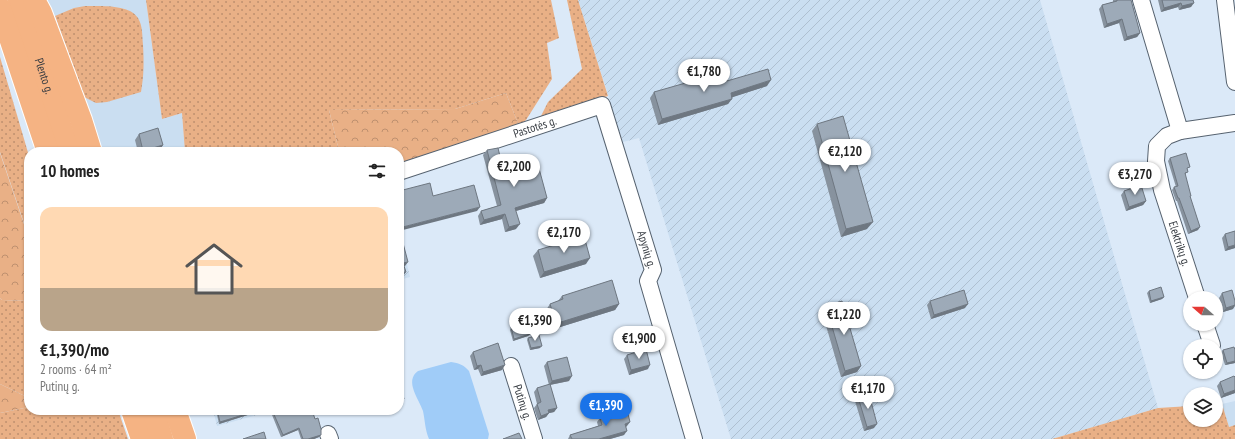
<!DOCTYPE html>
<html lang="en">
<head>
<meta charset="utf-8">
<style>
  body { margin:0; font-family:"PT Sans Narrow",sans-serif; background:#f6f6f6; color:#222; height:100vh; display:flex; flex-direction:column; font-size:15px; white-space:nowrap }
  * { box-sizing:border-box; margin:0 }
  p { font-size:13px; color:#767676 }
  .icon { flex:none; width:22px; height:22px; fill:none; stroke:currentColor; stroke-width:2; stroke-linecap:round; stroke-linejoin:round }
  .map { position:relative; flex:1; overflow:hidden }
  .side { position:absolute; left:24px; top:147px; width:380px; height:268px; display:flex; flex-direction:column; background:#fff; border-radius:16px; box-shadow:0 1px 3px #0004 }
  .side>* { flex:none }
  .needle { width:26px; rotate:290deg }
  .controls { position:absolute; left:1183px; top:291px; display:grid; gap:8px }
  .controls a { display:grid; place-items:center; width:40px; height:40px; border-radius:50%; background:#fff; box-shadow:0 1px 3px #0004; font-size:20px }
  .price { position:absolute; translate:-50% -34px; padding:0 9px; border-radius:14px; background:#fff; color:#222; font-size:13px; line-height:26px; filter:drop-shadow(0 1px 2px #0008) }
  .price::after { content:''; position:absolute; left:50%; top:24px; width:12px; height:9px; margin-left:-6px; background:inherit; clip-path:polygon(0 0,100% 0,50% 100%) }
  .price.on { background:#1a73e8; color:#fff }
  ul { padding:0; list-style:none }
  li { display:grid; align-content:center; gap:8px; height:212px; padding:0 16px }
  li span { display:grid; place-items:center; height:124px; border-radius:12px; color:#555 }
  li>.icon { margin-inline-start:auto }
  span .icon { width:72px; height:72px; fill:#fffc; stroke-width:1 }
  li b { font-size:17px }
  h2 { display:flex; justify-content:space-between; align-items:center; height:48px; padding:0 16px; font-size:17px }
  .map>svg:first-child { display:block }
</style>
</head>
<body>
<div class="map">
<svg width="1235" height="439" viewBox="0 0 1235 439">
  <defs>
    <pattern id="industrial-furrows" width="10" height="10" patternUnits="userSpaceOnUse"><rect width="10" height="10" fill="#cadef1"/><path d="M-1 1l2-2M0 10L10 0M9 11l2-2" fill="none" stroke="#aebfd0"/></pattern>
    <pattern id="grass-dots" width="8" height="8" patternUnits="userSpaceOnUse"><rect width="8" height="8" fill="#e9b086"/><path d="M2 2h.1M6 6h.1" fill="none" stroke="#be906f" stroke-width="1.8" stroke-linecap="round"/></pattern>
    <pattern id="forest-crowns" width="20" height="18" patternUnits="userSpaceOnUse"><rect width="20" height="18" fill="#e9b086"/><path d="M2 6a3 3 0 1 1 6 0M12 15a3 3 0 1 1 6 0" fill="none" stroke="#be906f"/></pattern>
  </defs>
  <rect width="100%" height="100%" fill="#dbe9f8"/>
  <g fill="#cadef1">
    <path d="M40,0H146L162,119L182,113L185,152H96Z"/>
    <path d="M1235,401V425L1229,427L1222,404Z"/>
  </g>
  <g fill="url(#industrial-furrows)">
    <path d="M578,0H1040L1158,408L1052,439H731L639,138L623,142Z"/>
    <path d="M399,230L410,277L399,280Z"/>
    <path d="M213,410H275L217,426Z"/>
  </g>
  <g fill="url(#grass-dots)">
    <path d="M146,0H551L559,38L547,43L552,79L526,120L519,126L506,93L455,109L329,110L339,151L338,152H185L182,113L162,119Z"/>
    <path d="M567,0H578L608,96L540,118L548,102L582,69Z"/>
    <path d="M85,6C99,6 130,4 138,18C143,26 142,37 143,45C144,62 144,75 141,92L107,102L96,103L84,97L55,16L74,8Z"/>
    <path d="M0,57L29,156V238L0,152Z"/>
    <path d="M0,298L2,300L29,301V398L0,384Z"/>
    <path d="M1216,404H1222L1229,427L1235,425V439H1052L1158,408L1190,406V420H1216Z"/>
    <path d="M29,407V410H118L128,439H0V413Z"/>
  </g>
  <g fill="url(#forest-crowns)">
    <path d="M506,93L519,126L399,163V152H338L339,151L329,110L455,109Z"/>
    <path d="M0,153L29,239V301L2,300L0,298Z"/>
    <path d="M0,384L29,398V407L0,413Z"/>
  </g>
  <path fill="#a0ccf8" d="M451,362C459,363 464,365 469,371L489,434L488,439H429C425,430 425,420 423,411C419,399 404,381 418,371Z"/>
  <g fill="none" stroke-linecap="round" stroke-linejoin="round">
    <g stroke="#56626f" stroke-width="18">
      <g id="minor">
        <path d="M1141,0L1180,131L1235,123"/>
        <path d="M1225,0L1235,82"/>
        <path id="s1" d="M1180,131L1167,136L1157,146L1156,161L1162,190L1197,298"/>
        <path id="s2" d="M399,172L602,105L653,270L648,281L694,439"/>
        <path d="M1205,324L1212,345"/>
        <path id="s3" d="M511,366L534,439"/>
        <path d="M328,434L330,439"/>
      </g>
    </g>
    <g stroke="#fff" stroke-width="24">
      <g id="highway">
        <path id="s4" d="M19,0L69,152"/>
        <path d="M34,0L41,13L81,120L91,152"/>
        <path d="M0,8L48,152"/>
        <path d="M132,410L142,439"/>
        <path d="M153,410L162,439"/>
        <path d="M175,410L185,439"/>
      </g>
    </g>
    <use href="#minor" stroke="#fff" stroke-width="16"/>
    <use href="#highway" stroke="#f5b383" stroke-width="22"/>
  </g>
  <g fill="#87929e">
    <path d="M1113,0H1131L1140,33L1137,37L1124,41L1119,23L1104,28L1099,9L1102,5L1113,2Z"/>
    <path d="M1158,0H1193L1191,7L1179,10L1178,7L1161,12Z"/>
    <path d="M727,81L767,86L732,97L728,104L658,125L650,98L654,92Z"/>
    <path d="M817,124L867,229L841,237L812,131Z"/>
    <path d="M139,134L163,145L159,151L156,152H138L135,140Z"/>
    <path d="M487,150L503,169L547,198L544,203L516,211V229L505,232L502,219L480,225L478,216L481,211L497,206L483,155Z"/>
    <path d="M1170,158L1188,170L1185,175L1198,230L1188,234L1177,201H1176L1172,190L1174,187H1176L1168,161Z"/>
    <path d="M1124,191L1146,201L1143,205L1126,211L1121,195Z"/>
    <path d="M1225,234L1235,248L1225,251L1222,238Z"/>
    <path d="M538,250L586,264L540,278L533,256Z"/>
    <path d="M1149,291L1164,297L1162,299L1150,303L1147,293Z"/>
    <path d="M1222,293L1233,309L1223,312L1219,298Z"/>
    <path d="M562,296L619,304L615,310L557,328L555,322L550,323L546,310L550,304L558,301Z"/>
    <path d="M930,301L965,308L931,319L927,305Z"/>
    <path d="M826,306L861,366L857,372L841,377L822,312Z"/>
    <path d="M511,327L530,334L528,336L513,341L510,330Z"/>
    <path d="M528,338L540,348L530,350L527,340Z"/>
    <path d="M1223,350H1235V363L1225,365L1221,352Z"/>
    <path d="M473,352L502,370L481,376L478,369L474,370L470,356Z"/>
    <path d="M627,355L648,369L629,375L624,359Z"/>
    <path d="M547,362L569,381L550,385L557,408L554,412L549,413L546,417L538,420L534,408L537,404L534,392L537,388L549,385L544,366Z"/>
    <path d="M1235,377V393L1221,398L1217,386L1220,382Z"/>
    <path d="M858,397L874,428L864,431L855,401Z"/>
    <path d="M216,410H255L254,413L219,424Z"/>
    <path d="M270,410H312L319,437L314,439H301L298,430L281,437Z"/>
    <path d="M600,418L627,426L626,427L624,435L610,439H568L570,435L598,426L597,422Z"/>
  </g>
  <g fill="#6e7781">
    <path d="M1181,3L1178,7L1161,12L1164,8Z"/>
    <path d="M1194,3L1191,7L1179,10L1182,6Z"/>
    <path d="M1122,19L1119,23L1104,28L1107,24Z"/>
    <path d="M1140,33L1137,37L1124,41L1127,37Z"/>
    <path d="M771,80L767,86L727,99L731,93Z"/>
    <path d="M732,99L728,104L658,125L662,119Z"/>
    <path d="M163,145L159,151L156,152H143V151Z"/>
    <path d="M547,198L544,203L512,212L515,208Z"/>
    <path d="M1146,201L1143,205L1126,211L1129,207Z"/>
    <path d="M480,207L477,211L399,231V228Z"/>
    <path d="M505,214L502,219L480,225L484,220Z"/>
    <path d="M873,222L867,229L841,237L846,229Z"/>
    <path d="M520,224L516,229L505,232L509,227Z"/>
    <path d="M1200,227L1198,230L1188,234L1191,231Z"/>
    <path d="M1235,245V248L1225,251L1228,247Z"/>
    <path d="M590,258L586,264L540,278L544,272Z"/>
    <path d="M408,262L405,266L401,267L403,263Z"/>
    <path d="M406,272L403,276L399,277V273Z"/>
    <path d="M1164,297L1162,299L1150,303L1151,301Z"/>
    <path d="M619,304L615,310L557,328L561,322Z"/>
    <path d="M968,304L965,308L931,319L934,315Z"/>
    <path d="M1235,305V306L1233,309L1223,312L1226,308Z"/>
    <path d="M559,316L555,322L550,323L554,317Z"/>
    <path d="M530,334L528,336L513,341L514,339Z"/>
    <path d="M542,346L540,348L530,350L531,348Z"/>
    <path d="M1235,361V363L1225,365L1227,363Z"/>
    <path d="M481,365L478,369L474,370L477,366Z"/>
    <path d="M505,365L502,370L481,376L483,372Z"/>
    <path d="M650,365L648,369L629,375L631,370Z"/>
    <path d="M861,366L857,372L841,377L845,371Z"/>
    <path d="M572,376L569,381L549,385L552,381Z"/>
    <path d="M1235,390V393L1221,398L1224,394Z"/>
    <path d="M404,399L401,403H399V400Z"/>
    <path d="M557,408L554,412L545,414L548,410Z"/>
    <path d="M256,411L254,413L219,424L220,422Z"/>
    <path d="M549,413L546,417L538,420L541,416Z"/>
    <path d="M630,422L627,426L622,428L625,424Z"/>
    <path d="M877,424L874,428L864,431L867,427Z"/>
    <path d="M299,428L298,430L281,437L283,435Z"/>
    <path d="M627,431L624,435L610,439H599Z"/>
    <path d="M321,435L319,437L314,439H308Z"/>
  </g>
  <g fill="#9daab8" stroke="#6e7781">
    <path d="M1117,0H1131L1140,33L1127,37L1122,19L1107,24L1102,5L1117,1Z"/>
    <path d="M1162,0H1193L1194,3L1182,6L1181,3L1164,8Z"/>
    <path d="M768,69L771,80L731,93L732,99L662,119L654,92L724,72L727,81Z"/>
    <path d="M843,116L873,222L846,229L817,124Z"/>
    <path d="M158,128L163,145L143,151L139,134Z"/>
    <path d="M498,148L503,169H505V171L537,161L547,198L515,208L520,224L509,227L505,214L484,220L481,211L501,205L487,150Z"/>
    <path d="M1186,153L1190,167L1187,168L1188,172L1185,173L1191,196H1190L1200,227L1191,231L1179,198H1178L1174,187L1178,186L1170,158Z"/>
    <path d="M430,183L433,196L474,185L480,207L399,228L408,262L403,263L406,272L399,273V191Z"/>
    <path d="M1141,185L1146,201L1129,207L1124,191Z"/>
    <path d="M1235,231V245L1228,247L1225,234Z"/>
    <path d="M584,236L590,258L544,272L538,250Z"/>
    <path d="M612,280L619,304L561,322L559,316L554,317L550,304L563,299L562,296Z"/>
    <path d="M1161,287L1164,297L1151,301L1149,291Z"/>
    <path d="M964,290L968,304L934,315L930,301Z"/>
    <path d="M1232,290L1235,301V305L1226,308L1222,293Z"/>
    <path d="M842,301L861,366L845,371L826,306Z"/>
    <path d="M525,324L530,334L514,339L511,327Z"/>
    <path d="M539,335L542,346L531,348L528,338Z"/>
    <path d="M498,343L505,365L483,372L481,365L477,366L473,352Z"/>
    <path d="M1234,347L1235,350V361L1227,363L1223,350Z"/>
    <path d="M646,349L650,365L631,370L627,355Z"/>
    <path d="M567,357L572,376L552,381L547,362Z"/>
    <path d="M1234,376L1235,377V390L1224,394L1220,382Z"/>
    <path d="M550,384L557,408L548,410L549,413L541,416L537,404L541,402L537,388Z"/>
    <path d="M400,385L404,399L399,400V386Z"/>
    <path d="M869,394L877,424L867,427L858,397Z"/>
    <path d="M217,410H255L256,411L220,422Z"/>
    <path d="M272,410H312L315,419L318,418L321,429V435L308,439H303L299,428L283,435Z"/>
    <path d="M627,410L630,422L625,424L627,431L599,439H572L570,435L602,425L600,418Z"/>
    <path d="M264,432L266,439H243Z"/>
    <path d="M519,433L522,439H503Z"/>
  </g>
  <g text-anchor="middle" stroke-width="3.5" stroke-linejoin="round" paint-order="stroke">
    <g font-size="12" fill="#353a40" stroke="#fff">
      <text dy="4" stroke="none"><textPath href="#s4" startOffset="80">Plento g.</textPath></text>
      <text dy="4" stroke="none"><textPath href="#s2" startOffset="143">Pastotės g.</textPath></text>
      <text dy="4" stroke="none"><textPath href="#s1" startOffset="129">Elektrikų g.</textPath></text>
      <text dy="4" stroke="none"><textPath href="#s2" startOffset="365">Apynių g.</textPath></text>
      <text dy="4" stroke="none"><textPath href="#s3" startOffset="38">Putinų g.</textPath></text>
    </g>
  </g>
</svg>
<div class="controls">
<a><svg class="needle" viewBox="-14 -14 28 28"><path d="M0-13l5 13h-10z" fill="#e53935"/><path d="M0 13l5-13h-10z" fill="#767676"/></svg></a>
<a><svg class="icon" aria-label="locate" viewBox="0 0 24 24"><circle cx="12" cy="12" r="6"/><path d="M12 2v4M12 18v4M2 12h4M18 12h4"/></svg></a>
<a><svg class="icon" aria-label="layers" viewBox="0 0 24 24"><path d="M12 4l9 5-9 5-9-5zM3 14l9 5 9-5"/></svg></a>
</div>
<b class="price" style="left:704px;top:93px">€1,780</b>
<b class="price" style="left:845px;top:173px">€2,120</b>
<b class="price" style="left:514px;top:188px">€2,200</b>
<b class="price" style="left:1135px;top:196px">€3,270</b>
<b class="price" style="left:564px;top:254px">€2,170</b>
<b class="price" style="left:844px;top:336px">€1,220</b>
<b class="price" style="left:535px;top:342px">€1,390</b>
<b class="price" style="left:639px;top:360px">€1,900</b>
<b class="price" style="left:868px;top:410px">€1,170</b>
<b class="price on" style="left:606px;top:427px">€1,390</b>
<section class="side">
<h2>10 homes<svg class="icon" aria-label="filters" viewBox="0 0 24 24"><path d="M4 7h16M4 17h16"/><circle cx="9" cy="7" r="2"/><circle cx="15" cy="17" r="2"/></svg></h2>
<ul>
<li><span style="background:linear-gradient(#ffd9b3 65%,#b9a48a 0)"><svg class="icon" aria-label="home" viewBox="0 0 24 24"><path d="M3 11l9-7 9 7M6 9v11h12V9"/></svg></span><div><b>€1,390/mo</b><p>2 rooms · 64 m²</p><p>Putinų g.</p></div></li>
</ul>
</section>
</div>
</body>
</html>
